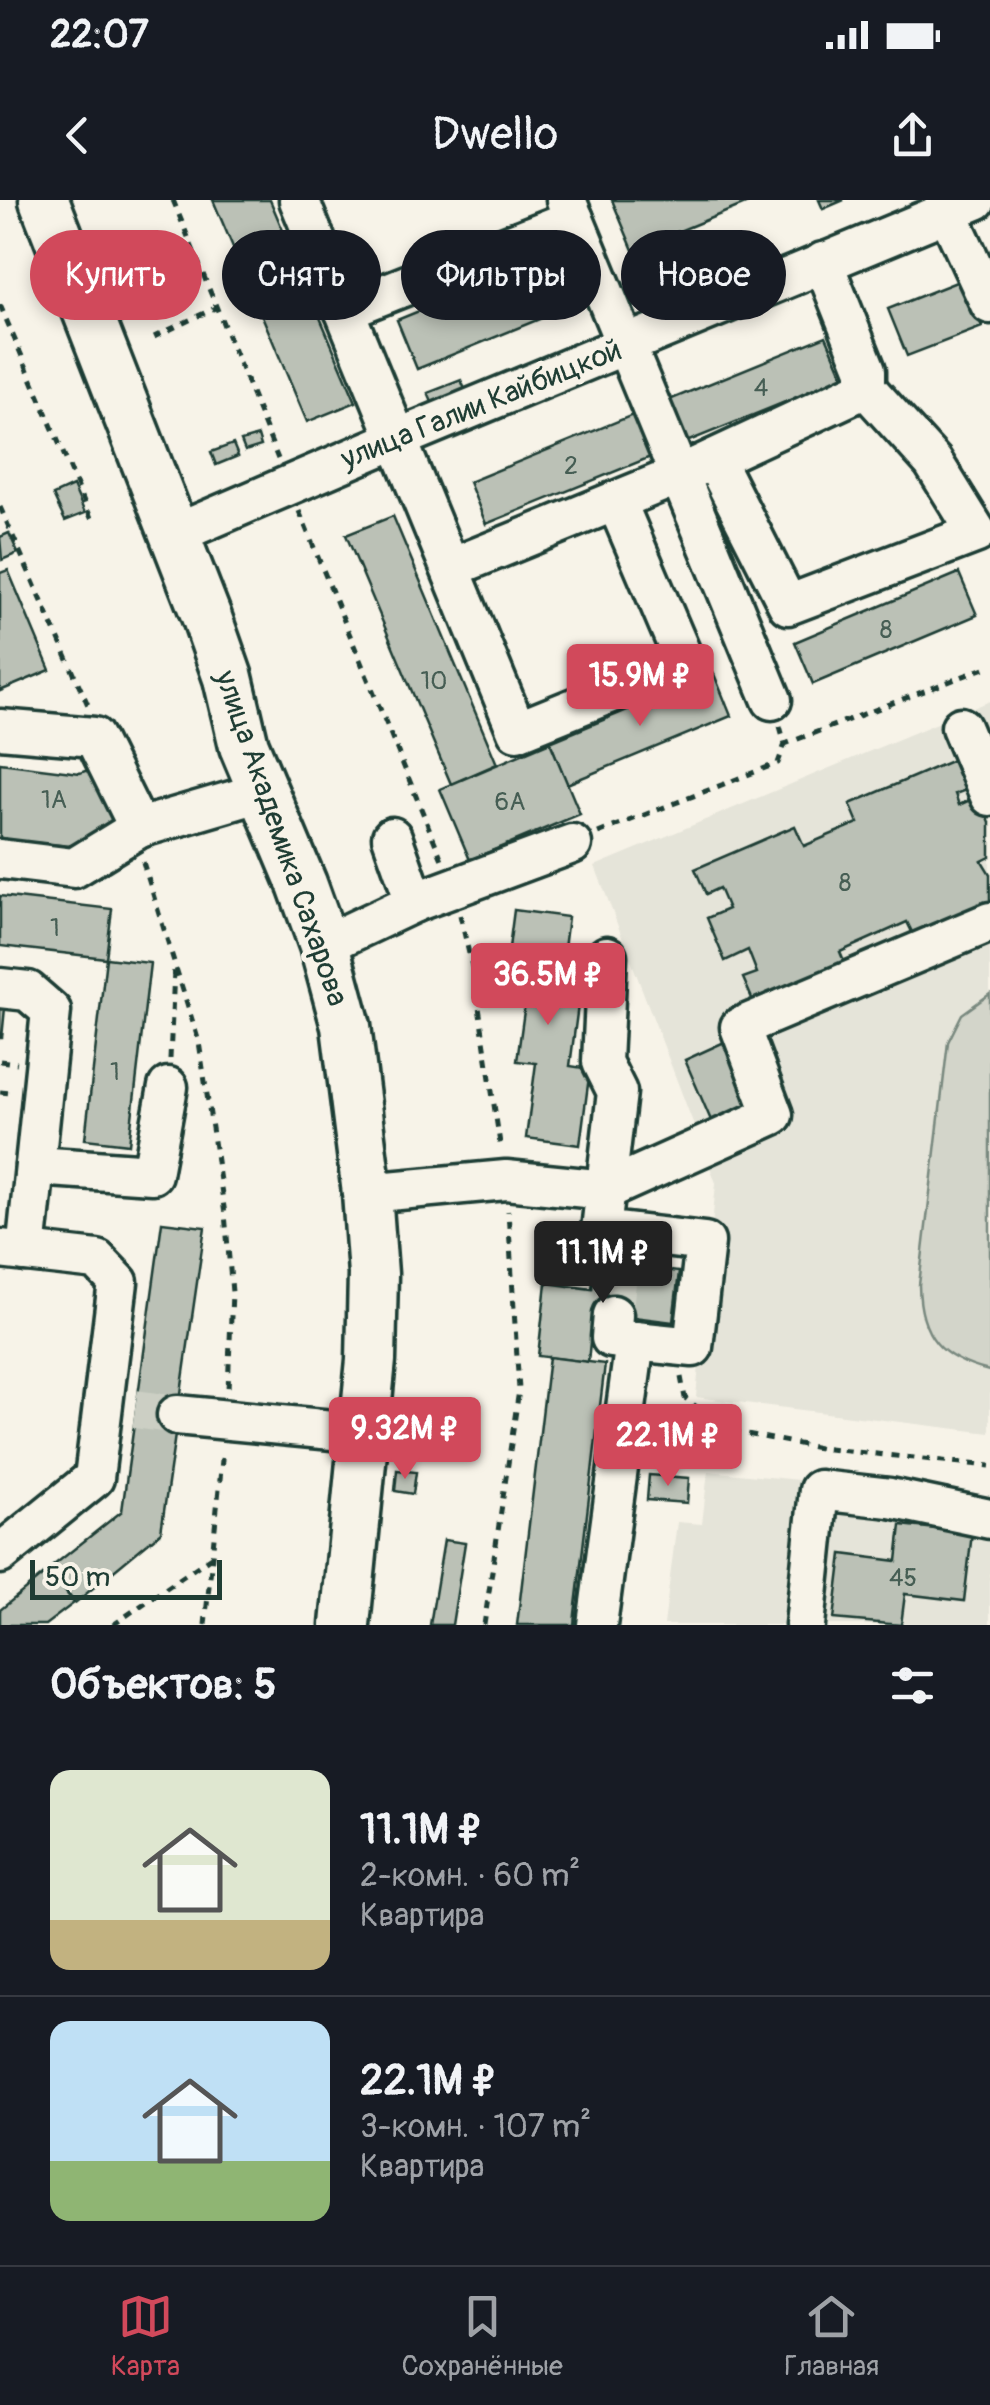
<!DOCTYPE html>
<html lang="ru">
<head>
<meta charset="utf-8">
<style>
  body { margin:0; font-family:Pangolin,sans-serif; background:#242831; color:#f1f3f6; height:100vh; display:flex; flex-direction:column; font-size:38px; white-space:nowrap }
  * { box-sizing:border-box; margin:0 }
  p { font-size:32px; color:#9ea1a6 }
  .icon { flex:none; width:55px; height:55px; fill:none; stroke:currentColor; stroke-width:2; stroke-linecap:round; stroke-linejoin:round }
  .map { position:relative; height:1425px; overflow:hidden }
  .side { display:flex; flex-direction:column; background:#171b24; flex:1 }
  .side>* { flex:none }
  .guide { position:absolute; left:30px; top:30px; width:930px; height:90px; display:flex; gap:20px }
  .scale { position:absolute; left:30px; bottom:25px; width:192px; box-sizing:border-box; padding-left:10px; border:5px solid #1f3d34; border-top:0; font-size:28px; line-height:35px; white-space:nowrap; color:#1f3d34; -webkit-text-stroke:8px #f7f3e8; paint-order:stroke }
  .price { position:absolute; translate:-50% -85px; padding:0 22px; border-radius:10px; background:#d1495b; color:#fff; font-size:32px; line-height:65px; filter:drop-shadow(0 2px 5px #0008) }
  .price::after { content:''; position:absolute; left:50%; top:60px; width:30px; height:22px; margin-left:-15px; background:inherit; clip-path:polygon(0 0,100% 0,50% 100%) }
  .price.current { background:#222; color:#fff }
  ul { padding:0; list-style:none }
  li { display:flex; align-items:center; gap:30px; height:250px; padding:0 50px }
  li+li { border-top:2px solid #363941 }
  li span { display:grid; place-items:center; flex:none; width:280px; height:200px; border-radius:20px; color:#555 }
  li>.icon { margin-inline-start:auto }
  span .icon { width:120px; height:120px; fill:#fffc; stroke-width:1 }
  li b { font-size:42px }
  h2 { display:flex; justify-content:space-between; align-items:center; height:120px; padding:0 50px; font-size:42px }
  .pill { padding:0 35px; border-radius:45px; background:#171b24; box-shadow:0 5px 15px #0003; font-size:35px; line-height:90px }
  .pill.current { background:#d1495b; color:#fff }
  .status { display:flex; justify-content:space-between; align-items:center; height:70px; padding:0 50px; background:#171b24; direction:ltr }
  .status svg { height:28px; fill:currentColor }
  header { display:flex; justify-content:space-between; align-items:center; height:130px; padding:0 50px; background:#171b24; font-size:45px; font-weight:600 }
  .menu { display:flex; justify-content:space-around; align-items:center; height:140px; border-top:2px solid #363941; background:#171b24; font-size:28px; color:#9ea1a6 }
  .menu a { display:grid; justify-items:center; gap:5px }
  .menu .current { color:#d1495b }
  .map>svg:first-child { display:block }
</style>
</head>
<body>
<div class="status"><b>22:07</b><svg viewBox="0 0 49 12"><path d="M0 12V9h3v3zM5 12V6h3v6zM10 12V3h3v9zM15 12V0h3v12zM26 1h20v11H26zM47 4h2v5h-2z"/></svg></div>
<header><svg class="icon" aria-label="back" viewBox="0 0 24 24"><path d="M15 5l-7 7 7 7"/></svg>Dwello<svg class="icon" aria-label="share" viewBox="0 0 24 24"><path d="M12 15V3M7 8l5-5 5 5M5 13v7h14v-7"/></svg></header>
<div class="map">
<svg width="990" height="1425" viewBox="0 0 990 1425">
  <rect width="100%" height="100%" fill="#f7f3e8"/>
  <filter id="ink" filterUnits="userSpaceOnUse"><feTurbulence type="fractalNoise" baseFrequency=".01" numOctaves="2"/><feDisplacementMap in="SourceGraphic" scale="20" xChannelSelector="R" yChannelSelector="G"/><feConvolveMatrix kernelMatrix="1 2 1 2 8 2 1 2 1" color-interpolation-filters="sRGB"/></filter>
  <g filter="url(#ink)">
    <g fill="#e5e4d9">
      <path d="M990,501V1233L696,1197L716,983L595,666Z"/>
      <path d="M708,1271L990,1299V1425H664L677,1322L702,1324Z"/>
    </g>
    <path fill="#d3d5ca" stroke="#79897f" stroke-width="2.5" d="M990,794V1171H989C941,1159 920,1137 919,1085L948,842L962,814Z"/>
    <g fill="#bbc1b6" stroke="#1f3d34" stroke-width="2.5">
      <path d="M213,0H270L356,202L307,222Z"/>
      <path d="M612,0H755L633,50Z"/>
      <path d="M819,0H844L823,9Z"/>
      <path d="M155,52L171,92L146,102L130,62Z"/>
      <path d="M544,60L564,109L417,169L397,120Z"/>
      <path d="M964,79L982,127L907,156L888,109Z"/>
      <path d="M826,136L844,178L679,245L662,203Z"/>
      <path d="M461,180L467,194L434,207L428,193Z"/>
      <path d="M635,214L653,256L486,324L469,282Z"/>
      <path d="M258,236L261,246L245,251L241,241Z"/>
      <path d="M233,244L238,256L216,265L211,252Z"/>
      <path d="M73,286L85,313L65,321L53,295Z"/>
      <path d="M393,316L497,564L451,584L346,335Z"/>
      <path d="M9,333L18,353L2,360L0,337Z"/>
      <path d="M8,370L50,470L0,491V373Z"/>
      <path d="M959,373L977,415L813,484L795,442Z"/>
      <path d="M714,474L731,516L567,584L550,542Z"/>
      <path d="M550,542L580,614L470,660L440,589Z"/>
      <path d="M953,560L966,590L955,594L959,605L979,596L990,622V657L982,661L990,674V704L914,736L907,722L840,752L845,764L754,803L743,778L757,773L748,750L725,761L707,718L728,709L719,688L706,694L695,669L795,626L804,646L858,623L850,604Z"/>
      <path d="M0,563L80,573L93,568L119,625L69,646L0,639Z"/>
      <path d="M0,696L112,709L106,758L0,746Z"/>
      <path d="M514,710L568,717L559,788L580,790L570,866L590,869L580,945L526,938L536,863L517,861L528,782L505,778Z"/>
      <path d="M106,758L150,763L129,944L85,939Z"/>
      <path d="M0,807L5,808L2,838H0Z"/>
      <path d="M731,839L760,904L713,925L685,860Z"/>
      <path d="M162,1022L205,1027L161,1332L75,1403L49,1369L122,1311Z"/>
      <path d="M595,1062L679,1072L673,1122L593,1112L588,1162L538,1156L546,1083L592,1089Z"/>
      <path d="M549,1157L605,1164L575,1414L574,1425H517Z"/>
      <path d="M397,1270L416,1272L413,1294L395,1291Z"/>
      <path d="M649,1275L689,1278L687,1303L647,1300Z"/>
      <path d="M901,1325L972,1333L964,1401L905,1394L901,1425L834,1419L842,1354L897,1361Z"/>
      <path d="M444,1340L465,1343L452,1425H430Z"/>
      <path d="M49,1370L74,1403L45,1425H0V1410Z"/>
    </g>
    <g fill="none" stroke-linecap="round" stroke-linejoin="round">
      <g stroke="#cccfc4" stroke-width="38" stroke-dasharray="38 19" stroke-linecap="butt">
        <path d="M613,1115L619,1066"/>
        <path d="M135,1209L177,1215"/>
      </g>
      <g stroke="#1f3d34" stroke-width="45">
        <g id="minor">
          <path d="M299,0L517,531L685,463L616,301"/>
          <path d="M566,0L772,500"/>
          <path d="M947,11L990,104"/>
          <path d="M344,110L574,19"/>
          <path d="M714,259L788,405L977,333L933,262L866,188"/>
          <path d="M175,334L397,239L976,0"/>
          <path d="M451,368L679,275L866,188V170L823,62"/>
          <path d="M961,527L990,596"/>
          <path d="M0,529L94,537L139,628L262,592"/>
          <path d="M392,637L415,702"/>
          <path d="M0,659L74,668L139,628"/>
          <path d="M324,745L415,702L572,644"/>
          <path d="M0,788L28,791L51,811L26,1052"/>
          <path d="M35,966L152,974L168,887"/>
          <path d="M367,993L506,980L606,990L773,915L740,827L990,722"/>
          <path d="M0,1049L97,1060L118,1082L94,1278L0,1354"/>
          <path d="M613,1115L611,1138L635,1141"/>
          <path d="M177,1215L364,1233"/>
          <path d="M597,1425L635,1141L693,1147L705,1042L601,1030L617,892L602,862L607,756"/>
          <path d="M805,1425L819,1290L890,1298L990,1319"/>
        </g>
      </g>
      <g stroke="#1f3d34" stroke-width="55">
        <path id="major" d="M44,0L207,418L228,478L244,546L302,684L324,745L346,826L367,993L373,1074L371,1160L345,1425"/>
      </g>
      <g stroke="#1f3d34" stroke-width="5" stroke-dasharray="8 8" stroke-linecap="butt">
        <path d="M173,0L278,259"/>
        <path d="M0,105L94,325"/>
        <path d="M154,137L217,107"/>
        <path d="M0,307L88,505"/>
        <path d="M299,311L443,662"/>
        <path d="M780,526L785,544L990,466"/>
        <path d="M598,633L778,563L785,544"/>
        <path d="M143,662L199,842L225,1014L232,1092L228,1190"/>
        <path d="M460,715L474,775L501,950"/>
        <path d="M170,859L174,770"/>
        <path d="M0,861L17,863"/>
        <path d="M0,892L12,893"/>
        <path d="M681,1177L685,1198L726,1230L819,1248L990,1266"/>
        <path d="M113,1425L211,1357"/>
        <path d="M205,1425L223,1250"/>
        <path d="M484,1425L519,1190L508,1011"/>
      </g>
      <use href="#minor" stroke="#f7f3e8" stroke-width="38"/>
      <use href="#major" stroke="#f7f3e8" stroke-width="48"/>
    </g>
  </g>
  <g text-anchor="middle" stroke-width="10" stroke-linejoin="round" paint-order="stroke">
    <g font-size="25" fill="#465e54">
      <text x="761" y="196">4</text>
      <text x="571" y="274">2</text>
      <text x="886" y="438">8</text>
      <text x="434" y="489">10</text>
      <text x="54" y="608">1А</text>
      <text x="510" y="610">6А</text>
      <text x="845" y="691">8</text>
      <text x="55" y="736">1</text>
      <text x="115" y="880">1</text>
      <text x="903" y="1386">45</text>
    </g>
    <g font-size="30" fill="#1f3d34" stroke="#f7f3e8">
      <text transform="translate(481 204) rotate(-22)" y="10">улица Галии Кайбицкой</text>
      <text transform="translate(282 638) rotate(71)" y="10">улица Академика Сахарова</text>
    </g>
  </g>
</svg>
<div class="scale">50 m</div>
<b class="price" style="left:640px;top:529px">15.9M ₽</b>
<b class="price" style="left:548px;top:828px">36.5M ₽</b>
<b class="price current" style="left:603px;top:1106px">11.1M ₽</b>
<b class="price" style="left:405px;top:1282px">9.32M ₽</b>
<b class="price" style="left:668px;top:1289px">22.1M ₽</b>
<div class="guide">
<a class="pill current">Купить</a>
<a class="pill">Снять</a>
<a class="pill">Фильтры</a>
<a class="pill">Новое</a>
</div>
</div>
<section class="side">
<h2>Объектов: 5<svg class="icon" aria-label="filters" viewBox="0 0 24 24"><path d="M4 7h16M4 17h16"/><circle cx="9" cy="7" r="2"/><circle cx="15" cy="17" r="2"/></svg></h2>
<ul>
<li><span style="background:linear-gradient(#dfe7d0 75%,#c2b280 0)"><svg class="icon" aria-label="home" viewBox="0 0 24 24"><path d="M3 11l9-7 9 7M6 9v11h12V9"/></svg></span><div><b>11.1M ₽</b><p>2-комн. · 60 m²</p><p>Квартира</p></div></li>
<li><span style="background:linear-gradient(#bfe0f5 70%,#8fb573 0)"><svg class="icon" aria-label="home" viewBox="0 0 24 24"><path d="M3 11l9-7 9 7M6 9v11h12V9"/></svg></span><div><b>22.1M ₽</b><p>3-комн. · 107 m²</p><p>Квартира</p></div></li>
</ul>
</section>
<nav class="menu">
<a class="current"><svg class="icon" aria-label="map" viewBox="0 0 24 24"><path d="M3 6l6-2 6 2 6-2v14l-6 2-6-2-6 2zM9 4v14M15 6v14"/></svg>Карта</a>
<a><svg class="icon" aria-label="saved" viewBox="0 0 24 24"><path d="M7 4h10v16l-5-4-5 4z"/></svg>Сохранённые</a>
<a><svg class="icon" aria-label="home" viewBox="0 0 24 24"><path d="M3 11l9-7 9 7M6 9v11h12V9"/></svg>Главная</a>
</nav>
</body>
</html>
